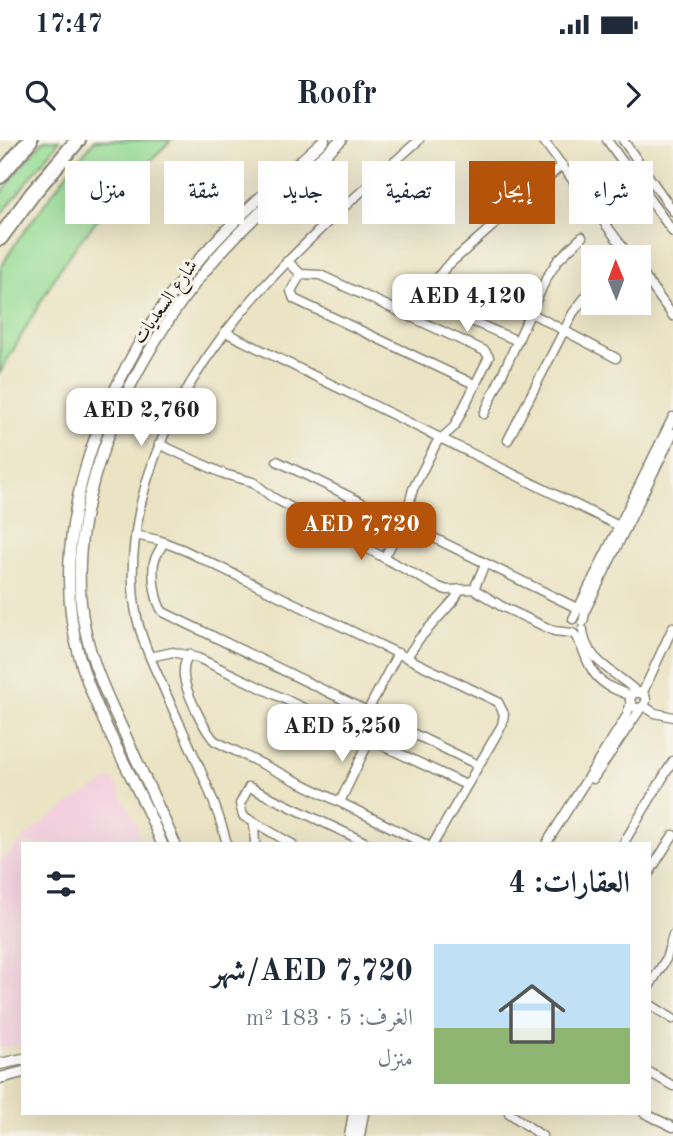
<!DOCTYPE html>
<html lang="ar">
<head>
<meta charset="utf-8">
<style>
  body { margin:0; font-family:"Old Standard TT",Amiri,serif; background:#f6f6f7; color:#1f2937; direction:rtl; height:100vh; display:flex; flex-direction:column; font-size:26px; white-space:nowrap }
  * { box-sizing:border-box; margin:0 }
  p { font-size:23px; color:#747a83 }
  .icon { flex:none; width:38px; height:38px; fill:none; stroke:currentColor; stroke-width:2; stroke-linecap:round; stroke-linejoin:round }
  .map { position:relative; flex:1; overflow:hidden; direction:ltr }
  .panel { position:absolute; left:21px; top:702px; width:630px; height:273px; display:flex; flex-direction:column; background:#fff; border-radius:0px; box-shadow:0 7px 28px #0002; direction:rtl }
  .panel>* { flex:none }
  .hud { position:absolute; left:21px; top:21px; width:632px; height:63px; direction:rtl; display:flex; gap:14px }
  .needle { width:46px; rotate:359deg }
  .fabs { position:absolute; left:581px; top:105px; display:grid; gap:14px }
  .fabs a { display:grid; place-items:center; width:70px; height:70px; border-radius:0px; background:#fff; box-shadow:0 7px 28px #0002; font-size:35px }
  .price { position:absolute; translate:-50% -60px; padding:0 16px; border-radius:14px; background:#fff; color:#222; font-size:23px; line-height:46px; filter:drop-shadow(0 2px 4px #0008) }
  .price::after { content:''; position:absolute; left:50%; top:42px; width:21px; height:16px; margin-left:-10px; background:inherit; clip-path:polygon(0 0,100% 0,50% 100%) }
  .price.on { background:#b45309; color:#fff }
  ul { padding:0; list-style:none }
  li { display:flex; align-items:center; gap:21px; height:175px; padding:0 21px }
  li span { display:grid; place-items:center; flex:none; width:196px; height:140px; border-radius:0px; color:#555 }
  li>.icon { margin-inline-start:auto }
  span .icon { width:84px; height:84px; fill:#fffc; stroke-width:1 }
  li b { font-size:30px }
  h2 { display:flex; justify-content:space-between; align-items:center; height:84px; padding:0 21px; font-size:30px }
  .pill { padding:0 24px; border-radius:0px; background:#fff; box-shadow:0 7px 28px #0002; font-size:24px; line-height:63px }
  .pill.on { background:#b45309; color:#fff }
  .status { display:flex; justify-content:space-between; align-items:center; height:49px; padding:0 35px; background:#fff; direction:ltr }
  .status svg { height:19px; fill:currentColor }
  header { display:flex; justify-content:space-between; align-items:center; height:91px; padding:0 21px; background:#fff; font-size:32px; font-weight:600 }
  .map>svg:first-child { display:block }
</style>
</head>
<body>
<div class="status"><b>17:47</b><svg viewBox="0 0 49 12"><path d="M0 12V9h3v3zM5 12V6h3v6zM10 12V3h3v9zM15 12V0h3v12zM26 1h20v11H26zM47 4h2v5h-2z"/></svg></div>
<header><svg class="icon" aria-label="forward" viewBox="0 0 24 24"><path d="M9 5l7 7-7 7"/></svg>Roofr<svg class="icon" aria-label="search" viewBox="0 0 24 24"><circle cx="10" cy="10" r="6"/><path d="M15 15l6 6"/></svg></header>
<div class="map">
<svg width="673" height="996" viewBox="0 0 673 996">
  <rect width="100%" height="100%" fill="#f7f3e8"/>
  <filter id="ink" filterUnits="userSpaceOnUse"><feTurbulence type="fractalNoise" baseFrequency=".0143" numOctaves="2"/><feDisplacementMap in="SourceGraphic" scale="14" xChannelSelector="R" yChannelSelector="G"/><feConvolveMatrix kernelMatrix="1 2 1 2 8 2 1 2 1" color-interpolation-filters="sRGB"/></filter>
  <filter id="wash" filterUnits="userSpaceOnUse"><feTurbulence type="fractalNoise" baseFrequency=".00686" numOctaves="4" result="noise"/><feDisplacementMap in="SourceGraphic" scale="28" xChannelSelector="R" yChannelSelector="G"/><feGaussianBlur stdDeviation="1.57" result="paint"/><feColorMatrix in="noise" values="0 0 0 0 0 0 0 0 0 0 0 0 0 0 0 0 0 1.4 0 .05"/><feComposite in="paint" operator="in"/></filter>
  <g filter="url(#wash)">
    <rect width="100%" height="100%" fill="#eae3c4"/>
    <path fill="#f3cfdf" d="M113,638L136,684L142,703L23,704V904L0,908V722L34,689L81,656Z"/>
    <g fill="#97dd97" stroke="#5a7c5a" stroke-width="2">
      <path d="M44,0H60L0,76V56L14,35Z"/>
      <path d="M95,0H171L127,45L79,102L59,130L0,233V129L15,104L68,32Z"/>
    </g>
  </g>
  <g filter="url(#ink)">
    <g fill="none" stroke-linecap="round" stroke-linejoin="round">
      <g stroke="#838070" stroke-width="11">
        <g id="minor">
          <path d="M543,0L630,117"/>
          <path d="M607,0L673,92"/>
          <path d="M623,0L673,71"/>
          <path d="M287,121L301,134L320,135L485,211L489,217L454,287L437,302L413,349L405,380L384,418"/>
          <path d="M639,129L673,176"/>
          <path d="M301,134L291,151L294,159L476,245"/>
          <path d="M531,173L616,218"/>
          <path d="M225,192L625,389"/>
          <path d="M518,201L428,162C431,148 437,137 446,127L562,25"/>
          <path d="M484,274L546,139L558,120L582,97"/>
          <path d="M508,300L573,173L593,147"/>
          <path d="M159,304L224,334L253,342L272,357L436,446L447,450L474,449L501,466L554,491L572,493"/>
          <path d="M277,321L579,469"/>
          <path d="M135,395L158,400L184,410L498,562L504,574L502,585L433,704"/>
          <path d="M164,402C161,408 156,415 154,422C152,436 155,462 163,472L478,625"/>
          <path d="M474,449L485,424"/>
          <path d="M573,479L673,277"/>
          <path d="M583,482L586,469L673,293"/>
          <path d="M583,490C585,521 618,533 638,553"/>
          <path d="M574,494C582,504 584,515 590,526C598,544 615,550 632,556"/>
          <path d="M189,514C185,521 183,528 184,536C185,551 205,591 215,601L425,704"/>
          <path d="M150,517L173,512L198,518L466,645"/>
          <path d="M407,517L419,499L455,459L460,449"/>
          <circle cx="638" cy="560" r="8"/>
          <path d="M642,554L673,487"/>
          <path d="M643,566L655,573L673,577"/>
          <path d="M367,572L398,513"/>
          <path d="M593,639L641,568"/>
          <path d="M340,662L370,599"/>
          <path d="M254,684L255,704"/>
          <path d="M227,704C213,649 183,594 161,542C151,521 142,501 137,478C129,440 133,400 141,363C177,207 306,101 419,0"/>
          <path d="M292,704L243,676L240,664L249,647L369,704"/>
          <path d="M546,704L626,577L631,563"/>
          <path d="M623,704L673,621"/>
          <path d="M649,733L673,695"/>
          <path d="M649,847L666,819L673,795"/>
          <path d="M649,864L673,879"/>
          <path d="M649,932L673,946"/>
          <path d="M509,973L542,996"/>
          <path d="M644,973L673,987"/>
        </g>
      </g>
      <g stroke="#838070" stroke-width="13">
        <g id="tertiary">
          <path d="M162,704C137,640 97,581 79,515C42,381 113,217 202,116C239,74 282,38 324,0"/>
          <path d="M175,704C158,665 139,626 122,588C107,556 92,524 85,489C59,363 134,213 214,120C252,76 298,39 341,0"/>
          <path d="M0,924L23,919"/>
          <path d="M0,938L23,932"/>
          <path d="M350,996L354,973"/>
          <path d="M359,996L363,973"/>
        </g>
      </g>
      <g stroke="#838070" stroke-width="18">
        <g id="motorway">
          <path d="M0,36L30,0"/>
          <path d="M0,98L33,53L78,0"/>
        </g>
      </g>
      <use href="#minor" stroke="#fff" stroke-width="8"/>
      <use href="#tertiary" stroke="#fff" stroke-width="10"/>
      <use href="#motorway" stroke="#fff" stroke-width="14"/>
    </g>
  </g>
  <g text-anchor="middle" stroke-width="6" stroke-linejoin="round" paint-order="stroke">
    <g font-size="19" fill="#1c1c1c" stroke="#f7f3e8">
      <text transform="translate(164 161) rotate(-55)" y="7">شارع السعديات</text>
    </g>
  </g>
</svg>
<div class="fabs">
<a><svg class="needle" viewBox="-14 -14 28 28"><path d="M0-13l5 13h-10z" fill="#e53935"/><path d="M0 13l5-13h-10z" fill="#747a83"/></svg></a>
</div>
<b class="price" style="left:467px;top:194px">AED 4,120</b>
<b class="price" style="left:141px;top:308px">AED 2,760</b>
<b class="price on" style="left:361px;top:422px">AED 7,720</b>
<b class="price" style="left:342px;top:624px">AED 5,250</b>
<div class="hud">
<a class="pill">شراء</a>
<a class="pill on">إيجار</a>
<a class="pill">تصفية</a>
<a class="pill">جديد</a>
<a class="pill">شقة</a>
<a class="pill">منزل</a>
</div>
<section class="panel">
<h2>العقارات: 4<svg class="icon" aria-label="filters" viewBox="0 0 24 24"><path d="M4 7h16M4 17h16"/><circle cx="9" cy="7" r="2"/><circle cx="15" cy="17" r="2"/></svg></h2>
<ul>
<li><span style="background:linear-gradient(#bfe0f5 60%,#8fb573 0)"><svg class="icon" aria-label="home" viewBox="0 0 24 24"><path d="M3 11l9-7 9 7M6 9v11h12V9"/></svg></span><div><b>AED 7,720/شهر</b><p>الغرف: 5 · 183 m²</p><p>منزل</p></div></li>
</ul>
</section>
</div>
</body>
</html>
